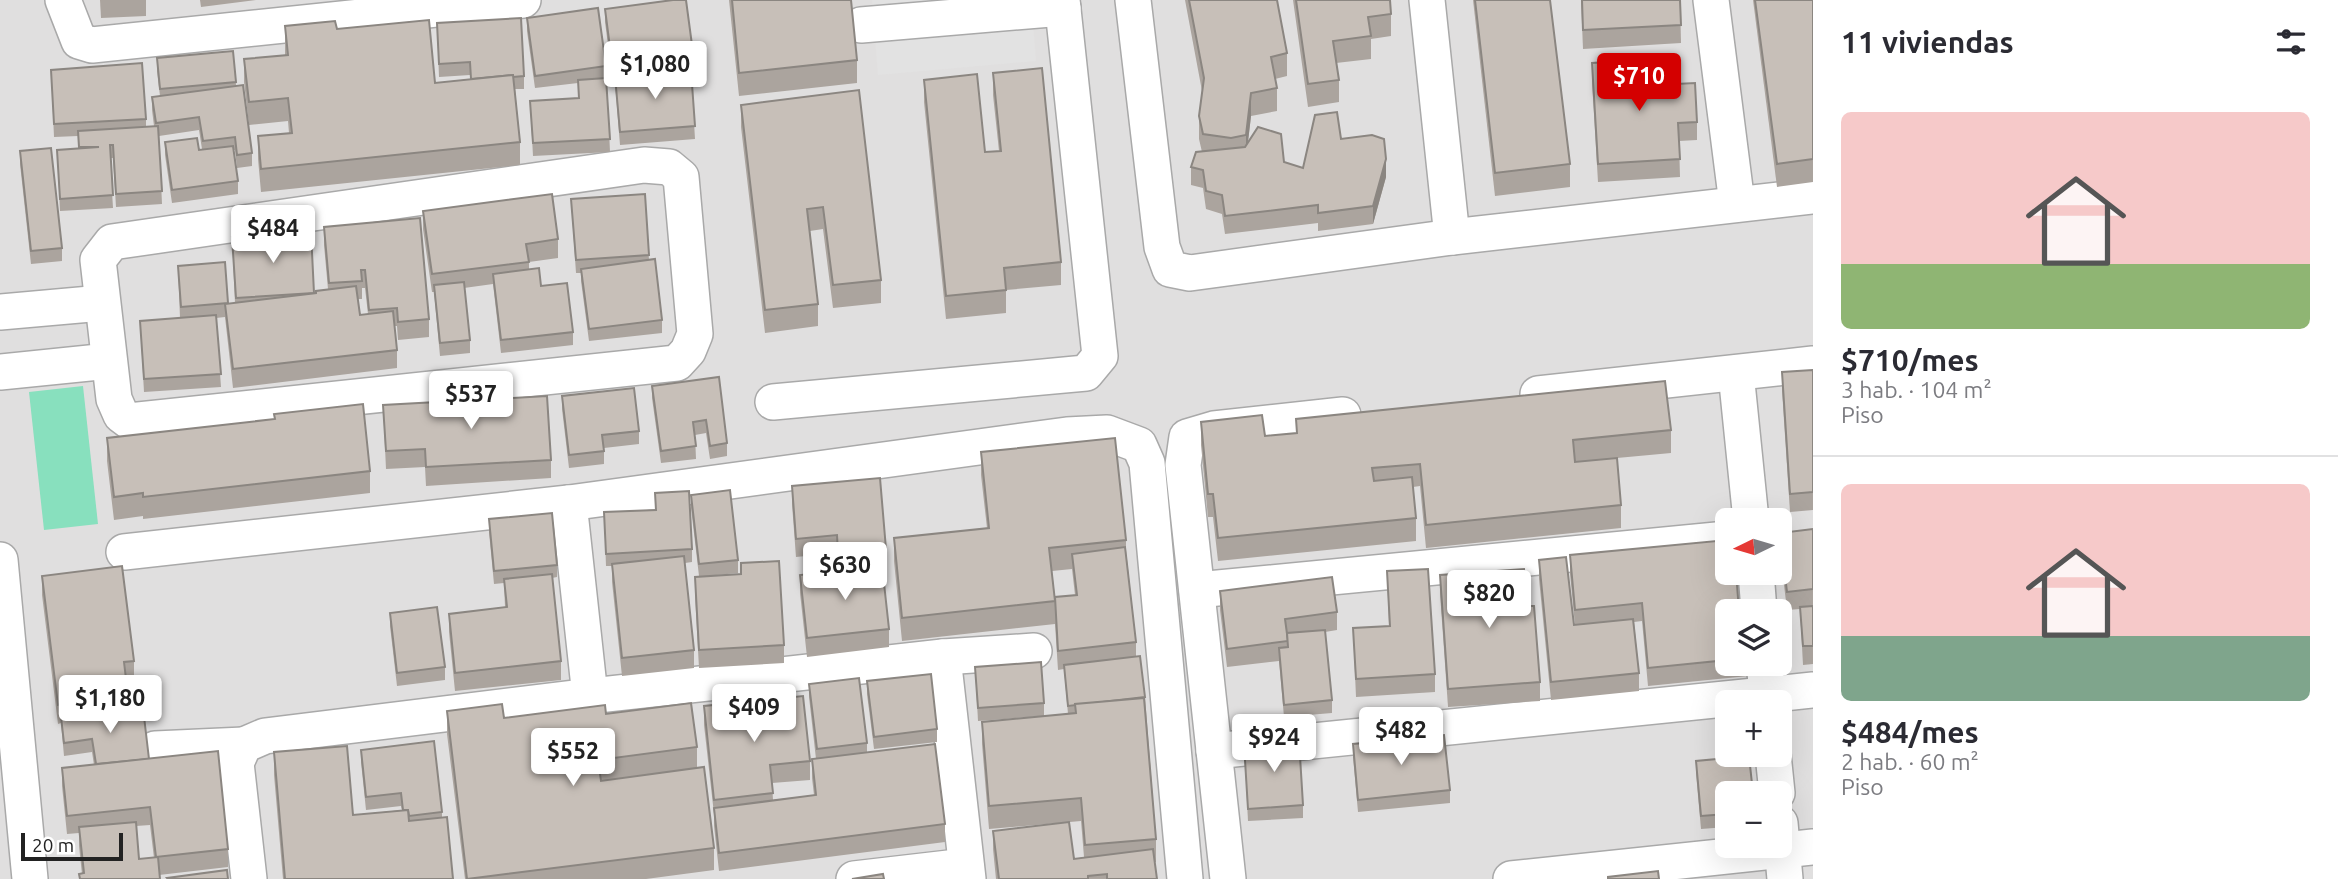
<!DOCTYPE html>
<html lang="es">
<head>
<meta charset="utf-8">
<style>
  body { margin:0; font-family:Ubuntu,sans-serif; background:#f7f7f7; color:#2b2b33; height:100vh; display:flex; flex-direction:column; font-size:26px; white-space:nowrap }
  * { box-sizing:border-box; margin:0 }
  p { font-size:23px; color:#7c7c81 }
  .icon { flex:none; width:38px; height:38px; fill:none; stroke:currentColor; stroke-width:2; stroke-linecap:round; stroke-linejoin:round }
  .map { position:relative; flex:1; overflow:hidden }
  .panel { display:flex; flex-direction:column; background:#fff; width:525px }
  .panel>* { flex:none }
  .needle { width:46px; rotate:265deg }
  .fabs { position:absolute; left:1715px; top:508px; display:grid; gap:14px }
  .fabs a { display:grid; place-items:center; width:77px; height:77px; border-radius:10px; background:#fff; box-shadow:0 7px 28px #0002; font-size:35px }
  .scale { position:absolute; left:21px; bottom:18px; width:102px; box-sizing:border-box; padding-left:7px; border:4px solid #222; border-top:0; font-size:19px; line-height:24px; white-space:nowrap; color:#222; -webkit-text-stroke:5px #fff; paint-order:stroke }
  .price { position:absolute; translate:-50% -60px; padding:0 16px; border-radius:7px; background:#fff; color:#222; font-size:23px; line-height:46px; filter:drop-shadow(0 2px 4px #0008) }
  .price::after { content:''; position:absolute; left:50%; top:42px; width:21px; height:16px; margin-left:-10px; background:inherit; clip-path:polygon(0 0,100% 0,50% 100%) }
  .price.current { background:#d40000; color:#fff }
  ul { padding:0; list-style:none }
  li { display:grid; align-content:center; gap:14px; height:371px; padding:0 28px }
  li+li { border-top:2px solid #e1e1e2 }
  li span { display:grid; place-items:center; height:217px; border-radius:10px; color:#555 }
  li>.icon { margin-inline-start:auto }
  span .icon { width:126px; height:126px; fill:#fffc; stroke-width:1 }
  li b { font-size:30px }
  h2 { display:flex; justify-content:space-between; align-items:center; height:84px; padding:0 28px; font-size:30px }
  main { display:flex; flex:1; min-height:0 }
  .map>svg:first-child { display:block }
</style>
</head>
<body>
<main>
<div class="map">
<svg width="1813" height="879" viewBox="0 0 1813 879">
  <rect width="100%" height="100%" fill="#f2efe9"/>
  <path fill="#e0dfdf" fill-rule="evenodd" d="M0,0H1813V879H0ZM1727,520H1780V572H1727ZM1727,611H1780V663H1727ZM1727,702H1780V754H1727ZM1727,793H1780V845H1727Z"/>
  <path fill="#88e0be" d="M83,386L98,524L44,530L29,392Z"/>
  <path fill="#e2e2e2" d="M872,0H1031L1036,61L878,75Z"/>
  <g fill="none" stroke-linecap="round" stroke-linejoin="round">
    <g stroke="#a9a9a9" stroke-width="38">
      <g id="minor">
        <path d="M63,0L79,41L92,45L523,0"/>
        <path d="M1133,0L1162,247L1170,269L1190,273L1452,237L1813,196"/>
        <path d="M1427,0L1452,237"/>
        <path d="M1711,0L1737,204"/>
        <path d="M861,25L1063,8"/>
        <path d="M644,165L669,167L681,177L695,334L688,351L677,363L129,421L121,415L114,399L98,260L112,242Z"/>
        <path d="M0,312L102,303"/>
        <path d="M0,372L109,361"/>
        <path d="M1736,373L1751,520"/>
        <path d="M1538,394L1813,364"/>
        <path d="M773,402L1086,373L1100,356L1062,0"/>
        <path d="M569,503L590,696"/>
        <path d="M124,552L569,503L1067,435L1107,433L1139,445L1147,463L1185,879"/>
        <path d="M0,560L30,879"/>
        <path d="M1756,572L1759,611"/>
        <path d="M1197,590L1727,539"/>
        <path d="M943,657L1034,651"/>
        <path d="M1764,663L1768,702"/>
        <path d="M155,749L244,745"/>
        <path d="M1214,751L1813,690"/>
        <path d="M1773,754L1777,793"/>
        <path d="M1780,823L1785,879"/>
        <path d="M249,879L236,763L244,745L265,736L590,696L943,657L968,879"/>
        <path d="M854,879L966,866"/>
        <path d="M1228,879L1183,465L1187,437L1214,429L1343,415"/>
        <path d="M1511,879L1813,847"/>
      </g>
    </g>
    <use href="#minor" stroke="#fff" stroke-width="35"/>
  </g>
  <g fill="#aba49e" fill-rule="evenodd">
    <path d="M100,0H146V16L101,18Z"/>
    <path d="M200,0H256L201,7Z"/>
    <path d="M729,0H851L857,60V83L739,96Z"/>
    <path d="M1185,0H1277L1287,53V76L1275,79L1277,88V111L1251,116L1248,142L1284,162L1303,168L1341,139L1386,177L1373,224L1318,231V223L1225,234L1222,214L1206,209L1203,188L1191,185V167L1202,152L1199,139V116L1202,91Z"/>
    <path d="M1293,0H1390L1391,14V36L1371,39V59L1336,63L1339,80V102L1308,107Z"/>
    <path d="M1473,0H1550L1570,164V187L1495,196Z"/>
    <path d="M1581,0H1680L1681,43L1583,49Z"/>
    <path d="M1753,0H1813V182L1777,187Z"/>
    <path d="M605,9L694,60V73H691L695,139L620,145L615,83H613L605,22Z"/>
    <path d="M527,18L606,66L610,152L533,156L530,101L578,98V83L535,88L527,31Z"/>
    <path d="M437,23L524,76V89H515L520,142V165L261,192L258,159V136L289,133L288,121L249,125L244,82V59L285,55V26L337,29L435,83L470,79V75L439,77Z"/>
    <path d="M233,51L236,85L252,153V166L237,168L235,150H234L238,181V194L172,203L165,155V142L199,150L202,149L199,130L159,136L162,204L116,207L113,158H110L113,208L60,211L57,150L78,148V136L54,137L51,70L146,119V127L154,126L152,110V97L160,96L157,71V58Z"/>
    <path d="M1592,63L1656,85L1697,122V140L1679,141L1680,177L1598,182L1592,81Z"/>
    <path d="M993,73L1061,262V285L1006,290V313L946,319L924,102V80L985,152L999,151L993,95Z"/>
    <path d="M741,105L881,280V303L833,308L823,229L810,231L818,304V326L765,333L741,127Z"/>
    <path d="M20,151L62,248V261L31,264L20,164Z"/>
    <path d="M645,194L649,260L662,320V333L589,341L581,281V273H576L571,199Z"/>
    <path d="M423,211L558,239V258L529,262V270L573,332V345L501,353L493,284L464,288L470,340V353L440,356L434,292H432L423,229Z"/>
    <path d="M324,227L429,319V337L398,340L397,326H394L397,350V368L233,388L225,317L216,318L221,387L144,392L140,321L180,318L178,266L228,303H235L232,237L314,293L328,289L324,245ZM362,288H365L368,314L360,315L358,299H362Z"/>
    <path d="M1813,370V510L1790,512L1782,390V372Z"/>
    <path d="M719,377L727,443V456L710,459L706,433L695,435L696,459L661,463L652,398V386Z"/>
    <path d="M562,396L639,431V444L604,448V464L569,468L562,409Z"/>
    <path d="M383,405L551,460V478L426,486L425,467L386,469Z"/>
    <path d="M1296,419L1671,430V453L1617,458L1621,505V528L1426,548L1420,486L1413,487L1416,518V541L1218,561L1213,517H1208L1201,445V422L1265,436L1296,433Z"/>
    <path d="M107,438L370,471V493L143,519V516L114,520L107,461Z"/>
    <path d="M981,452L1126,540V550L1136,642V656L1145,697L1156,839V862H1154L1157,879H996L993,849V831L1074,859L1084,857L1081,821L989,829L982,744V722L1068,714L1064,669L1058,670L1055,624L902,641L894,561V538L987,528L981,475ZM1072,569L1075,595L1055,597L1052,571Z"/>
    <path d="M792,486L886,549V568H882L889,629V647L807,657L800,593V575L838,570L837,553L796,557L792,504Z"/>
    <path d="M655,493L692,549V562L685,563L694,650V668L622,676L612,582V566H606L604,512L655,510Z"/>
    <path d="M691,495L738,560V573L716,575L741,574V563L784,645V663L699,668L695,595V577L699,576L691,508Z"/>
    <path d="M489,519L557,565V577L552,578L561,661V680L455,691L449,632V614L505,607L504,583L494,584L489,532Z"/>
    <path d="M1813,529V664L1803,665L1800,609L1787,610L1780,551V533Z"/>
    <path d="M1570,555L1727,611V663H1748V676L1648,686L1642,621L1634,622L1639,673V691L1551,700L1539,579V560L1574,625H1575L1570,574Z"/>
    <path d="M1387,571L1435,674V692L1356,697L1353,628L1389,626Z"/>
    <path d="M1440,575L1527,606L1540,682V701L1448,707L1440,593Z"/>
    <path d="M42,576L134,661V679L126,680L128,696V710L149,759L228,849V867L159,875L82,874L79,846V833L67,834L62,786V768L94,765L92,752L64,756L61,723L58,724L42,595ZM150,825L154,858L139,859L136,826Z"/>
    <path d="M1220,591L1337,612V630L1325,632L1332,700V713L1284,717L1279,661L1227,667L1220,610Z"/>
    <path d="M390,613L445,667V680L397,686L390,626Z"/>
    <path d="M975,667L1044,703V716L978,721Z"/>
    <path d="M867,681L937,729V742L874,749L867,694Z"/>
    <path d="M809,684L867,743V752L945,824V842L719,871L714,826V814L704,725V706L810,761V780L772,783L773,800L814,795L812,778V759H816L809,697Z"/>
    <path d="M447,711L504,718L606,714L697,747V768L714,848V870L646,879H465L447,734Z"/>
    <path d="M1244,744L1303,805V818L1248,821Z"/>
    <path d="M1353,744L1450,790V803L1358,812L1353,757Z"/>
    <path d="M361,750L442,812V818L453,879H283L274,775V752L353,815L402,810L401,806L366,810L361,762Z"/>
    <path d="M1696,761L1727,793V827L1701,829L1696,773Z"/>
  </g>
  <g fill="#8b8681">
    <path d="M1251,93V116L1246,158V135Z"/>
    <path d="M1386,159V177L1373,224V206Z"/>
  </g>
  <g fill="#c7bfb8" stroke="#8b8681" stroke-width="2">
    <path d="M673,0H686L694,60L613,71L605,9Z"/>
    <path d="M732,0H851L857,60L739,73Z"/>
    <path d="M1189,0H1277L1287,53L1271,57L1277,88L1251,93L1246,135L1231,138L1203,134L1199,116L1204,78Z"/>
    <path d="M1296,0H1390L1391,14L1368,17L1371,36L1333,41L1339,80L1308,84Z"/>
    <path d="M1475,0H1550L1570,164L1495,173Z"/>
    <path d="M1582,0H1680L1681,25L1583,30Z"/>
    <path d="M1755,0H1813V159L1777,164Z"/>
    <path d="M598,8L606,66L535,76L527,18Z"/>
    <path d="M521,18L524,76L513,77V75L471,79L470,62L439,64L437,23Z"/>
    <path d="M429,20L435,83L513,75L520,142L261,169L258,136L292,133L288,98L249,102L244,59L288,55L285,26L335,21L337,29Z"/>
    <path d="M233,51L236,82L160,89L157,58Z"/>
    <path d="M1655,59L1656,85L1695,83L1697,122L1678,123L1680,159L1598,164L1592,63Z"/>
    <path d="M142,63L146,119L54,124L51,70Z"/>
    <path d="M1042,68L1061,262L1004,268L1006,290L946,296L924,80L977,74L985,152L1001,151L993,73Z"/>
    <path d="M691,70L695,126L620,132L615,76Z"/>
    <path d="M606,78L610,139L533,143L530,101L579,98L578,80Z"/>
    <path d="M243,85L252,153L237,155L235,137L203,141L199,117L156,123L152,97Z"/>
    <path d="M859,90L881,280L833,285L823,207L807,209L818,304L765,310L741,105Z"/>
    <path d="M1337,112L1341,139L1372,135L1384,139L1386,159L1373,206L1318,213V205L1225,216L1222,195L1206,191L1203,170L1191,167L1196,152L1245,147L1258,127L1281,134L1284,162L1303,168L1315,115Z"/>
    <path d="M158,126L162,191L116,194L113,145H110L113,195L60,199L57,150L99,147H79L78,131Z"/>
    <path d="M197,138L199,150L233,146L238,181L172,190L165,142Z"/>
    <path d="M51,148L62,248L31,251L20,151Z"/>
    <path d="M552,194L558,239L526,244L529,262L432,274L423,211Z"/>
    <path d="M645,194L649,255L576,260L571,199Z"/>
    <path d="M420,218L429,319L398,322L397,308L369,310L365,270H361L362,281L329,283L324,227Z"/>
    <path d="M311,232L314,293L236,298L232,237Z"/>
    <path d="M655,259L662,320L589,329L581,269Z"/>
    <path d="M225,262L228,303L181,307L178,266Z"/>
    <path d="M539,268L541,286L567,283L573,332L501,340L493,274Z"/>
    <path d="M464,282L470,340L440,343L434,285Z"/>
    <path d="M356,286L360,315L393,311L397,350L233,369L225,304L316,293V291Z"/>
    <path d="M216,315L221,374L144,379L140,321Z"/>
    <path d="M1813,370V492L1790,494L1782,372Z"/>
    <path d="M719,377L727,443L710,446L706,420L693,422L696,446L661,451L652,386Z"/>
    <path d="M1665,381L1671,430L1573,440L1575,462L1617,458L1621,505L1426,525L1420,464L1372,468L1374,481L1412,477L1416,518L1218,538L1213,494H1208L1201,422L1262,415L1265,436L1297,433L1296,419Z"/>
    <path d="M634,388L639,431L602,435L604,451L569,455L562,396Z"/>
    <path d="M547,396L551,460L426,467L425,449L386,451L383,405Z"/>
    <path d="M363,404L370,471L143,497V493L114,497L107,438L275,419L274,414Z"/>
    <path d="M1115,438L1126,540L1049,548L1055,601L902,618L894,538L989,528L981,452Z"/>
    <path d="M880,478L886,549L838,554L837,535L796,539L792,486Z"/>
    <path d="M730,490L738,560L699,564L691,495Z"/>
    <path d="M689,491L692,549L606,554L604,512L656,510L655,493Z"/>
    <path d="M552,513L557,565L494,571L489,519Z"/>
    <path d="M1813,529V589L1787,592L1780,533Z"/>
    <path d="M1727,540V572H1736L1739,611H1727V660L1648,668L1642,603L1575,610L1570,555Z"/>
    <path d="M1125,547L1136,642L1058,651L1055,597L1077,595L1072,554Z"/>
    <path d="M684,556L694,650L622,658L612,564Z"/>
    <path d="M1566,557L1574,625L1633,619L1639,673L1551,682L1539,560Z"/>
    <path d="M779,561L784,645L699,650L695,577L741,574V563Z"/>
    <path d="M882,565L889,629L807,638L800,575Z"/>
    <path d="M122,566L134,661L124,662L128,696L58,705L42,576Z"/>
    <path d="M1428,569L1435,674L1356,679L1353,628L1390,626L1387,571Z"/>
    <path d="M1524,569L1527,606H1534L1540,682L1448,689L1440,575Z"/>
    <path d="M552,574L561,661L455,673L449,614L507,607L504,579Z"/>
    <path d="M1332,577L1337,612L1285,619L1288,641L1227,649L1220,591Z"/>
    <path d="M1813,606V646H1803L1800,607Z"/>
    <path d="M437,607L445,667L397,673L390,613Z"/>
    <path d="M1325,630L1332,700L1284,705L1279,648L1288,647L1287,633Z"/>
    <path d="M1140,656L1145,697L1068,706L1064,665Z"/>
    <path d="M1041,662L1044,703L978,708L975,667Z"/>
    <path d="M931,674L937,729L874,737L867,681Z"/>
    <path d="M859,678L867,743L817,749L809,684Z"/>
    <path d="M803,696L810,761L770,765L773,793L714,800L704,706Z"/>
    <path d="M1144,698L1156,839L1085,845L1081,798L989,806L982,722L1076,713L1075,704Z"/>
    <path d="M691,703L697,747L598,760L601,781L704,767L714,848L467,879L447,711L502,704L504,718L605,705L606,714Z"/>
    <path d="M143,708L149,759L96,764L92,739L64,743L61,717Z"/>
    <path d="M1444,735L1450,790L1358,800L1353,744Z"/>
    <path d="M1299,740L1303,805L1248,809L1244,744Z"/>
    <path d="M434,741L442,812L409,816L408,810H403L401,793L366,797L361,750Z"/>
    <path d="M935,744L945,824L719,853L714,808L816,795L812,759Z"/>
    <path d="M347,746L353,815L408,810L409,821L447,817L453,879H285L274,752Z"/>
    <path d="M218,751L228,849L156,857L150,807L67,816L62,768Z"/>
    <path d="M1749,756L1753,793H1727V814L1701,816L1696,761Z"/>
    <path d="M136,822L139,859L158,857L160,879H80L79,874L84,873L79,827Z"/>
    <path d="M1069,822L1074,859L1153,849L1157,879H1107V874L1088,876V879H999L993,831Z"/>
    <path d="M227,870L228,879H168L167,878Z"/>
    <path d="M1658,871L1659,879H1608V877Z"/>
    <path d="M883,874L884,879H852Z"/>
  </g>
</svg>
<div class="fabs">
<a><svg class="needle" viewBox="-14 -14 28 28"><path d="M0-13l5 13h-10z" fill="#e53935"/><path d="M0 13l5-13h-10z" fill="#7c7c81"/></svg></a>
<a><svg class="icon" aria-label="layers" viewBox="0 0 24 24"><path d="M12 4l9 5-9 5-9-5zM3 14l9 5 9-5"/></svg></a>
<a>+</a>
<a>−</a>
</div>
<div class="scale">20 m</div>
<b class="price" style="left:655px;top:101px">$1,080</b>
<b class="price current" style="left:1639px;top:113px">$710</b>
<b class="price" style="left:273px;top:265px">$484</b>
<b class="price" style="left:471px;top:431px">$537</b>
<b class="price" style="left:845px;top:602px">$630</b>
<b class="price" style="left:1489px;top:630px">$820</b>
<b class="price" style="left:110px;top:735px">$1,180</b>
<b class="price" style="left:754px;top:744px">$409</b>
<b class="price" style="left:1401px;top:767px">$482</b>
<b class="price" style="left:1274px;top:774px">$924</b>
<b class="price" style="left:573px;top:788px">$552</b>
</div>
<section class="panel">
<h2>11 viviendas<svg class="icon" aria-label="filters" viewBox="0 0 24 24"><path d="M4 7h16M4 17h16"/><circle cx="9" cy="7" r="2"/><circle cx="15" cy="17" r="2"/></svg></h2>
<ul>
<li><span style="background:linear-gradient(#f6c9c9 70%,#8fb573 0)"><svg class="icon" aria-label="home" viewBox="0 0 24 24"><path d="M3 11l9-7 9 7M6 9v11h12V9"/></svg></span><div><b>$710/mes</b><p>3 hab. · 104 m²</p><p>Piso</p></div></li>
<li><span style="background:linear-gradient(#f6c9c9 70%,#7fa58c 0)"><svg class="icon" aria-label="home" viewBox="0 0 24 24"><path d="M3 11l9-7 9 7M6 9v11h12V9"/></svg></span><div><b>$484/mes</b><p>2 hab. · 60 m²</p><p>Piso</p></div></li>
</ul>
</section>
</main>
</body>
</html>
